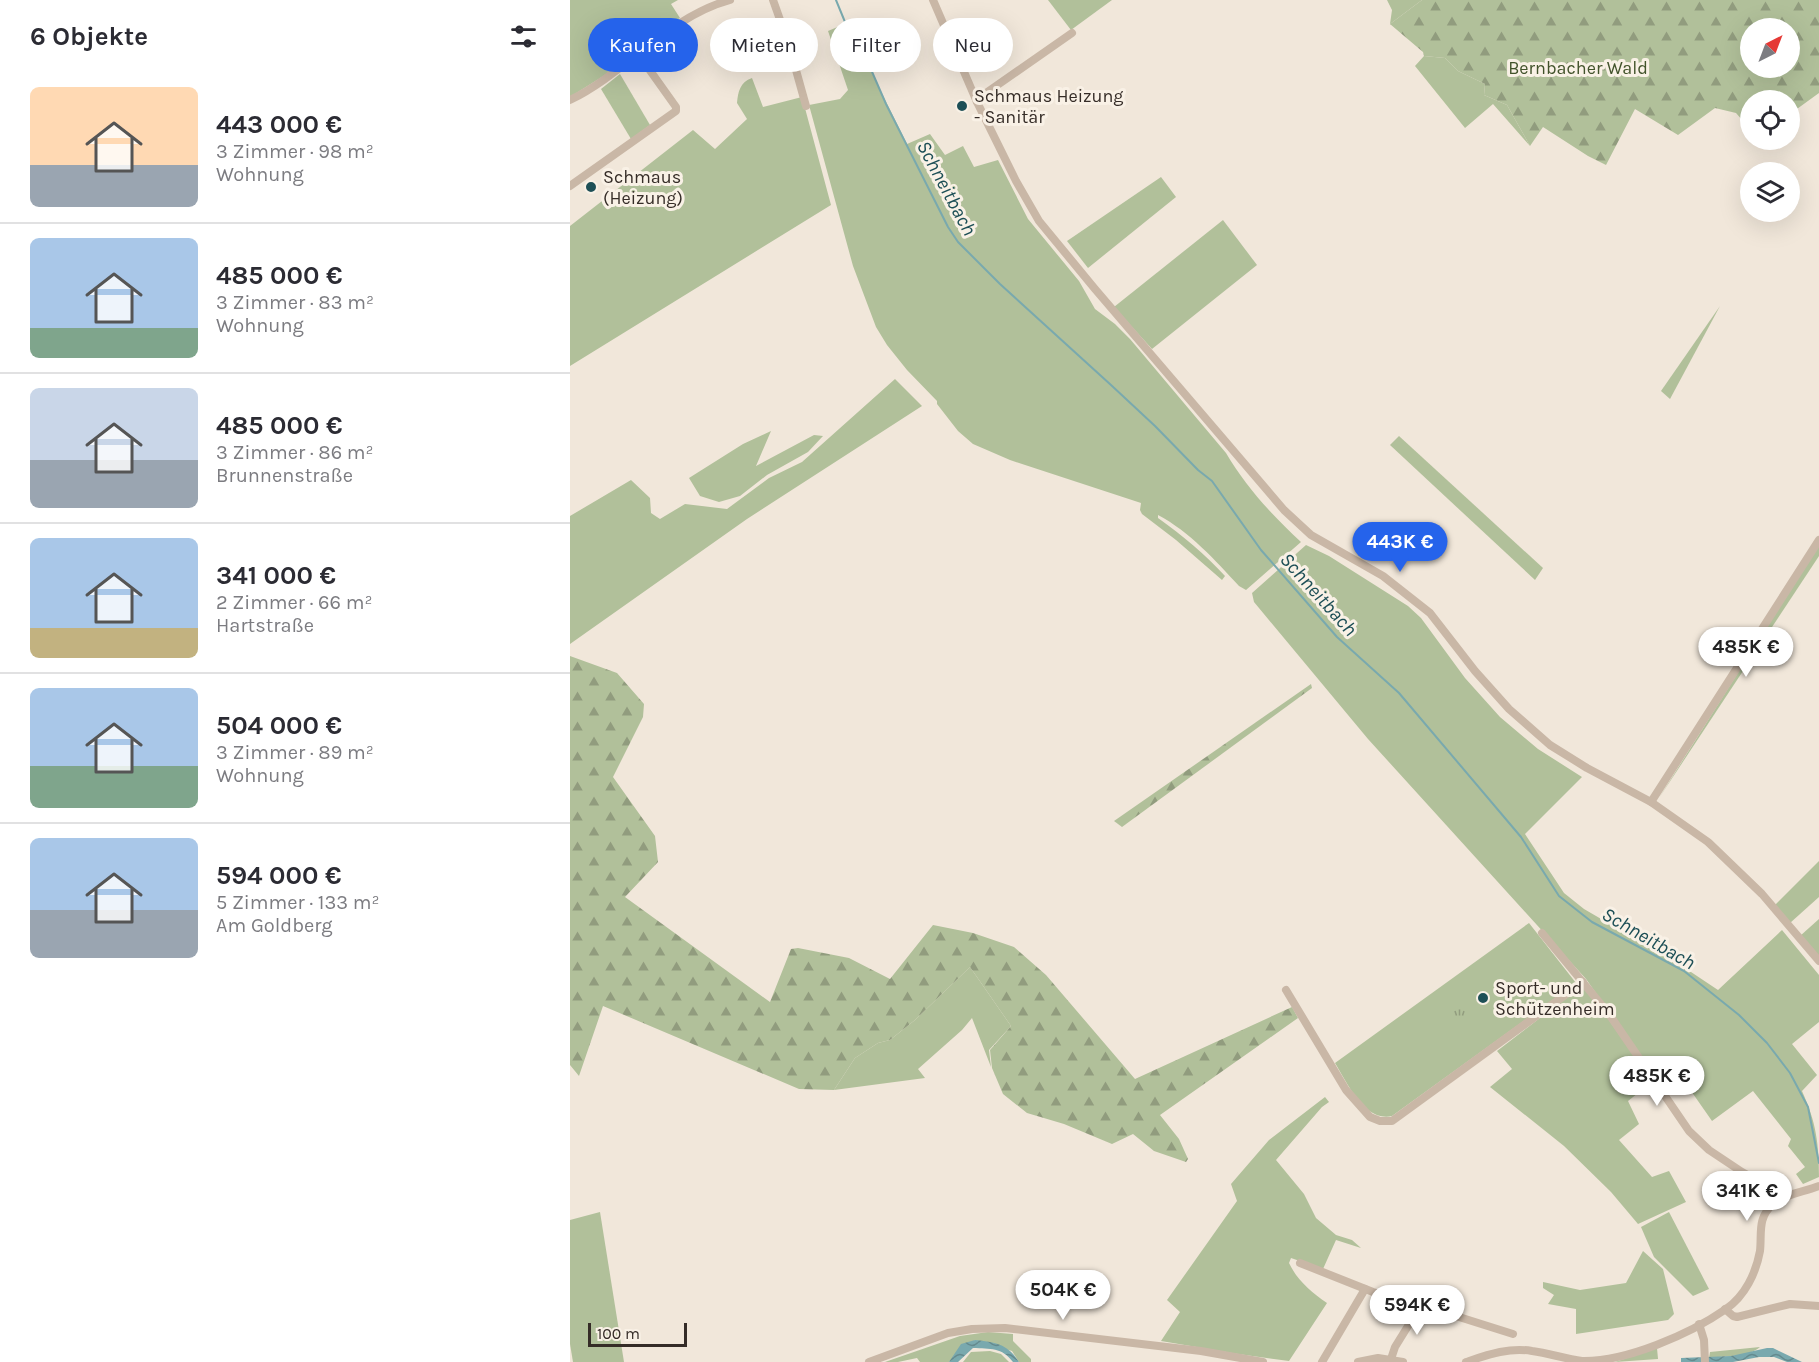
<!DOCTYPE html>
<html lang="de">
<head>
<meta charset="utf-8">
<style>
  body { margin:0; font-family:Karla,sans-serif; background:#f7f7f7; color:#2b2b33; height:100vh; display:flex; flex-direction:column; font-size:22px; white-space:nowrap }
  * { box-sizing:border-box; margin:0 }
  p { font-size:20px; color:#7c7c81 }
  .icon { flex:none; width:33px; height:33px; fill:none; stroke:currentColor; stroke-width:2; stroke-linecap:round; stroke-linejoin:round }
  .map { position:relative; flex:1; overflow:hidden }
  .panel { display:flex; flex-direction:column; background:#fff; width:570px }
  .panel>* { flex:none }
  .top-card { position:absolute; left:18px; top:18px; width:570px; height:54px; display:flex; gap:12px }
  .needle { width:39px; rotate:42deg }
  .controls { position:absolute; left:1170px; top:18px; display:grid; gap:12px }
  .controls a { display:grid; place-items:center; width:60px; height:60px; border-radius:50%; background:#fff; box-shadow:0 6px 24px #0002; font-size:30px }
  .scale { position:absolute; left:18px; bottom:15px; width:99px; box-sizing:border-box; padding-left:6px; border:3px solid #352c27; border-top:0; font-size:16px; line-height:21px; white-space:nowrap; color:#352c27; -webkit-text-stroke:4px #f9f1e6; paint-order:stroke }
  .price { position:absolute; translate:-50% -51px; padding:0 14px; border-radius:21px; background:#fff; color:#222; font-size:20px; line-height:39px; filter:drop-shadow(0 2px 3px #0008) }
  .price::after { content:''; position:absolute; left:50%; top:36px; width:18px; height:14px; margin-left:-9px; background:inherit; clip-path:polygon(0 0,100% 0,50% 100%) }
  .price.selected { background:#2563eb; color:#fff }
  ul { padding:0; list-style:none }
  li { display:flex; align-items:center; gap:18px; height:150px; padding:0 30px }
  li+li { border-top:2px solid #e1e1e2 }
  li span { display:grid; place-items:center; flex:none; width:168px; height:120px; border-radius:9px; color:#555 }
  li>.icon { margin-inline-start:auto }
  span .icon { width:72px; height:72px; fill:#fffc; stroke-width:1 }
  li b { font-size:26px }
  h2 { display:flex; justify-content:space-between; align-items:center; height:72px; padding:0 30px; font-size:26px }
  .chip { padding:0 21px; border-radius:27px; background:#fff; box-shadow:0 6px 24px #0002; font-size:21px; line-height:54px }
  .chip.selected { background:#2563eb; color:#fff }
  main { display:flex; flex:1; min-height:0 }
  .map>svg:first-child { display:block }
</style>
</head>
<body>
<main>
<section class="panel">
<h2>6 Objekte<svg class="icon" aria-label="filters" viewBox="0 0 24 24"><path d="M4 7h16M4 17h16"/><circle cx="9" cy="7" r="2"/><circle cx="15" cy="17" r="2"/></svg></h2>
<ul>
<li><span style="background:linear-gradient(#ffd9b3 65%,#9aa5b1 0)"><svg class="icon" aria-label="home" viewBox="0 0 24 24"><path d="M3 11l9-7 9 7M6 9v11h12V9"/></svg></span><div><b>443 000 €</b><p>3 Zimmer · 98 m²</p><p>Wohnung</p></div></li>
<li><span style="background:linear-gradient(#a9c7e8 75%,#7fa58c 0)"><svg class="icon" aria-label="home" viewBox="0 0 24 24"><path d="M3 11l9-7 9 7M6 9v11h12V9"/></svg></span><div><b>485 000 €</b><p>3 Zimmer · 83 m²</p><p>Wohnung</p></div></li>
<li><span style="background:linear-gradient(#c9d6e8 60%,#9aa5b1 0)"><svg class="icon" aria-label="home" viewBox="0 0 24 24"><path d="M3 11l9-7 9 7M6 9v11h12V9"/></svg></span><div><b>485 000 €</b><p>3 Zimmer · 86 m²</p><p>Brunnenstraße</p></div></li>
<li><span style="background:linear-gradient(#a9c7e8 75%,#c2b280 0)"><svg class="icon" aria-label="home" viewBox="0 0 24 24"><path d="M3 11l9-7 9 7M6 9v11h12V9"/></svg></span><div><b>341 000 €</b><p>2 Zimmer · 66 m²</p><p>Hartstraße</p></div></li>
<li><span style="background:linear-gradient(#a9c7e8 65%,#7fa58c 0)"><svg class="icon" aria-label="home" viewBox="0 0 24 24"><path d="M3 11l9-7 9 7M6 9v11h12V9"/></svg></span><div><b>504 000 €</b><p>3 Zimmer · 89 m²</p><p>Wohnung</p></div></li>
<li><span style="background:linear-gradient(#a9c7e8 60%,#9aa5b1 0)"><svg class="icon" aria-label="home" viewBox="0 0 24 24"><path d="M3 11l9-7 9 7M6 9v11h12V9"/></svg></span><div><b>594 000 €</b><p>5 Zimmer · 133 m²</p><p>Am Goldberg</p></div></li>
</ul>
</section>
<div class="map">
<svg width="1249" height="1362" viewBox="0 0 1249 1362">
  <defs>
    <pattern id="forest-firs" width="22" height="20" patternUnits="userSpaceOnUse" patternTransform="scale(1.5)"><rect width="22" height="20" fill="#b1c09a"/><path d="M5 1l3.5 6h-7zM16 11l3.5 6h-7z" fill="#919c7e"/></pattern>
    <pattern id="park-tufts" width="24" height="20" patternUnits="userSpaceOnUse" patternTransform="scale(1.5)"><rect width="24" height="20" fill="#b1c09a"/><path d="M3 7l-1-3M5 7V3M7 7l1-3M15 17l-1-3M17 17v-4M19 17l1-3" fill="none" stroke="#919c7e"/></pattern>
    <pattern id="water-waves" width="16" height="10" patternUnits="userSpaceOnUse" patternTransform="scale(1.5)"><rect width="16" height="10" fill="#79a9ae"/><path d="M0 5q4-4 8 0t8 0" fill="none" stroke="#648a8e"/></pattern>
  </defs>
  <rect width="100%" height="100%" fill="#f1e7da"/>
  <g fill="#b1c09a">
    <path d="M0,0H108L101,4L110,18L96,27L51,65L0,97Z"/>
    <path d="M478,0H542L501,30Z"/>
    <path d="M817,0H852L820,24L822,10Z"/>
    <path d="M277,23L337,144L360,134L375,155L393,146L404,167L428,160L458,219L509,281L525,309L545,324L560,339L656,453C676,487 702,515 731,542L676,590L669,586C645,560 620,532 588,515V518C613,536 635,554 655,576L652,580L606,540L572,514L570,510L571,503L440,460L403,444L388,431L367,404V401L337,370L317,345L306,327L283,266L239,105L270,99L278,90L258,31Z"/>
    <path d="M854,56L875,58L888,71L915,84L914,95L937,105L960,146L923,104L895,128L845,66Z"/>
    <path d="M50,74L80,125L61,139L31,89Z"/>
    <path d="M182,78L193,107L232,97L261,205L0,366V226L123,130L145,149L177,119L167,103C168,92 170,82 182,78Z"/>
    <path d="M591,177L606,197L518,268L497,241Z"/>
    <path d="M653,220L687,265L582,349L544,307Z"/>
    <path d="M1150,306L1100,399L1091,391Z"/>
    <path d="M325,379L352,406L177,519L0,644V516L61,480L80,498L81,513L90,519L115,504L157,509L199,478L232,462Z"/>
    <path d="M201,431L186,466L244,435L253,436L238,452L197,475L170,496L149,502L130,496L119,478L173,444Z"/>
    <path d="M829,436L973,568L965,580L820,445Z"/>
    <path d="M1249,544V556L1089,798Z"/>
    <path d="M736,545L759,556L838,606L851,618L895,678L930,717L968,749L1012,777L955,834L994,893L1014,909L1112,966L1148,990L1212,930L1249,975V1022L1222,1044L1247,1075L1232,1091C1246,1122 1249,1143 1249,1177L1233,1184L1226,1174L1235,1167L1218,1146L1221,1139L1183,1091L1142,1121L1105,1068L1087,1079L1016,979L798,739L684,602L682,593Z"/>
    <path d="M1249,861V897L1220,923L1205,905Z"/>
    <path d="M1249,919V959L1230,936Z"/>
    <path d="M959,923L1006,983L822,1116C794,1122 778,1084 765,1063Z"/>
    <path d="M400,967L441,1026L419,1050L421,1067L402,1018L392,1030L348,1069L355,1078L264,1090L285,1058L308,1043L320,1040L345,1020Z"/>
    <path d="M1013,988L1017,990L1023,997L1082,1082L1058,1101L1069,1124L1049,1140L1082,1177L1099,1171L1116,1202L1068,1224L1041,1192L994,1146L920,1087L942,1069L927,1051L992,1001Z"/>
    <path d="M755,1097L759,1102L752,1107L706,1160L734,1194L746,1218L766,1235L782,1240L791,1248L766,1240L753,1269L721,1258L719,1263C727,1280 741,1292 757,1303L719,1361L668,1354L591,1341L610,1312L597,1300L667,1201L661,1184L699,1140Z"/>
    <path d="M30,1212L54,1362H3L0,1344V1220Z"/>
    <path d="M1099,1212L1139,1289L1123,1296L1084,1257L1071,1227Z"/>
    <path d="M1073,1251L1093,1269L1104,1314L1098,1320L1006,1334V1309L978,1304L984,1295L973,1288V1282L1010,1290L1056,1283Z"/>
    <path d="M418,1332L443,1334V1341L461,1359V1362H449L442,1351L405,1340L379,1362H350L347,1358L328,1362H315L390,1336Z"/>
    <path d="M1190,1347C1179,1357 1155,1356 1139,1358L1140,1352Z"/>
    <path d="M1087,1348L1088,1359L1045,1362Z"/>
    <path d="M420,1351L431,1354L439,1362H393L401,1352Z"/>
  </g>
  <g fill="url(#forest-firs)" fill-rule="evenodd">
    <path d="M852,0H1249V93L1220,114V100H1180V129L1166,113L1145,108L1108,135L1065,109L1036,165L1018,156L973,127L960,146L937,105L914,95L915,84L888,71L875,58L854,56L853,52L820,24ZM1220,28V68H1180V28Z"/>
    <path d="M0,656L47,673L74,704L73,717L43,777L85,836L88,862L55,897L200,1002L221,949L228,948L279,958L320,979L363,925L403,933L444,947L476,975L565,1079L722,1007L728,1018L590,1115L609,1139L618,1159L616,1162L584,1151L563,1134L542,1144L494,1124L457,1113L433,1094L422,1068L420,1050L441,1026L400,967L345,1020L320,1040L308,1043L285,1058L264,1090L229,1089L33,1006L9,1076L0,1065Z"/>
    <path d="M741,684L742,688L552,827L544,821Z"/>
  </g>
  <path fill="url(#park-tufts)" d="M889,1004L900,1018L887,1028L876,1013Z"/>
  <g fill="url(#water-waves)">
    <path d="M405,1340C425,1342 438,1344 449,1362H443C432,1347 420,1349 403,1348L388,1362H379L391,1344Z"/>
    <path d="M1197,1348H1203L1232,1362H1217L1204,1357H1189L1163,1362H1111V1358L1161,1356Z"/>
  </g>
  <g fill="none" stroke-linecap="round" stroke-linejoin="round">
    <path stroke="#79a9ae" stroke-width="2" d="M266,0L275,22L296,58L316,104L378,227L388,242L430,284L541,385L585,426L628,470L642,481L691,550L767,637L829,693L951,837L989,896L1022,922L1114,971L1169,1015L1197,1043L1220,1073L1238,1107L1249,1163"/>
    <g stroke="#c9b7a6" stroke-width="8">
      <path d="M203,0L219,45L236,106"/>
      <path d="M363,0L407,102L446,181L469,221L525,289L714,510L741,535L813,576L860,613L905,671L939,709L980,745L1017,768L1081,802L1138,842L1192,894L1249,961"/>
      <path d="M0,100C56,73 98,17 160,0"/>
      <path d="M407,102L416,93L502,33"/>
      <path d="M0,186L106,111V107L69,55"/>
      <path d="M1081,802L1249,540"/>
      <path d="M972,933L1039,1014L1119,1131L1139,1150L1172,1172L1204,1189L1212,1198"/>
      <path d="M716,990L776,1090L800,1117L810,1121H822L1013,982"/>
      <path d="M730,1263L803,1292L851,1305L943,1334"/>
      <path d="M1155,1309L1163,1316L1167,1317L1220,1304L1249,1306"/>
      <path d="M1129,1324L1134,1340L1135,1362"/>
      <path d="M821,1359L825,1347L851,1305"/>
      <path d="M299,1362L378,1333L402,1329L435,1328L631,1351L693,1362"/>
      <path d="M752,1362L795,1289"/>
      <path d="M788,1362L808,1358L833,1362"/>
      <path d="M896,1362C917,1355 939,1347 962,1351C979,1353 995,1359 1012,1361C1056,1362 1120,1334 1156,1309C1175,1296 1186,1273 1190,1251C1192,1233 1187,1218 1203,1204C1215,1194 1234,1192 1249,1186"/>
    </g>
  </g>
  <g fill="#1d4f56" stroke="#f9f1e6" stroke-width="2">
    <circle cx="392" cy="106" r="6"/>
    <circle cx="21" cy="187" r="6"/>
    <circle cx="913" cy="998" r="6"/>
  </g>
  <g text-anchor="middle" stroke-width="6" stroke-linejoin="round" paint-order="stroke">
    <g font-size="18" fill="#42532b" stroke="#f9f1e6">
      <text x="1008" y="74">Bernbacher Wald</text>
    </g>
    <g font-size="18" fill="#352c27" stroke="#f9f1e6" text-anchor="start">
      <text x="404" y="102">Schmaus Heizung<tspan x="404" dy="21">- Sanitär</tspan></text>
      <text x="33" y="183">Schmaus<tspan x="33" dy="21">(Heizung)</tspan></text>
      <text x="925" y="994">Sport- und<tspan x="925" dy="21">Schützenheim</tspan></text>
    </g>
    <g font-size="20" font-style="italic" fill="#1d4f56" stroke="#f9f1e6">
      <text transform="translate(377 188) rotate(62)" y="7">Schneitbach</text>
      <text transform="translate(749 594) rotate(48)" y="7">Schneitbach</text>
      <text transform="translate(1079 938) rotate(30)" y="7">Schneitbach</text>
    </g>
  </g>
</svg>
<div class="controls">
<a><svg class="needle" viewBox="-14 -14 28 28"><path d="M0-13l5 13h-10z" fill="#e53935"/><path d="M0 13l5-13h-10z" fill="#7c7c81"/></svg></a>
<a><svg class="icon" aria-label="locate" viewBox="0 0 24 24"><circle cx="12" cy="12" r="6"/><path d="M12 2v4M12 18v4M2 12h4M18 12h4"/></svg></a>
<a><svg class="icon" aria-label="layers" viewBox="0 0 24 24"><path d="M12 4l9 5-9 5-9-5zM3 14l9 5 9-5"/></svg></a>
</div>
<div class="scale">100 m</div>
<b class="price selected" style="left:830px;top:573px">443K €</b>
<b class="price" style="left:1176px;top:678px">485K €</b>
<b class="price" style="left:1087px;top:1107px">485K €</b>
<b class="price" style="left:1177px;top:1222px">341K €</b>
<b class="price" style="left:493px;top:1321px">504K €</b>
<b class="price" style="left:847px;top:1336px">594K €</b>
<div class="top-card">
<a class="chip selected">Kaufen</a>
<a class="chip">Mieten</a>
<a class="chip">Filter</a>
<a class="chip">Neu</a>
</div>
</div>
</main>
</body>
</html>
